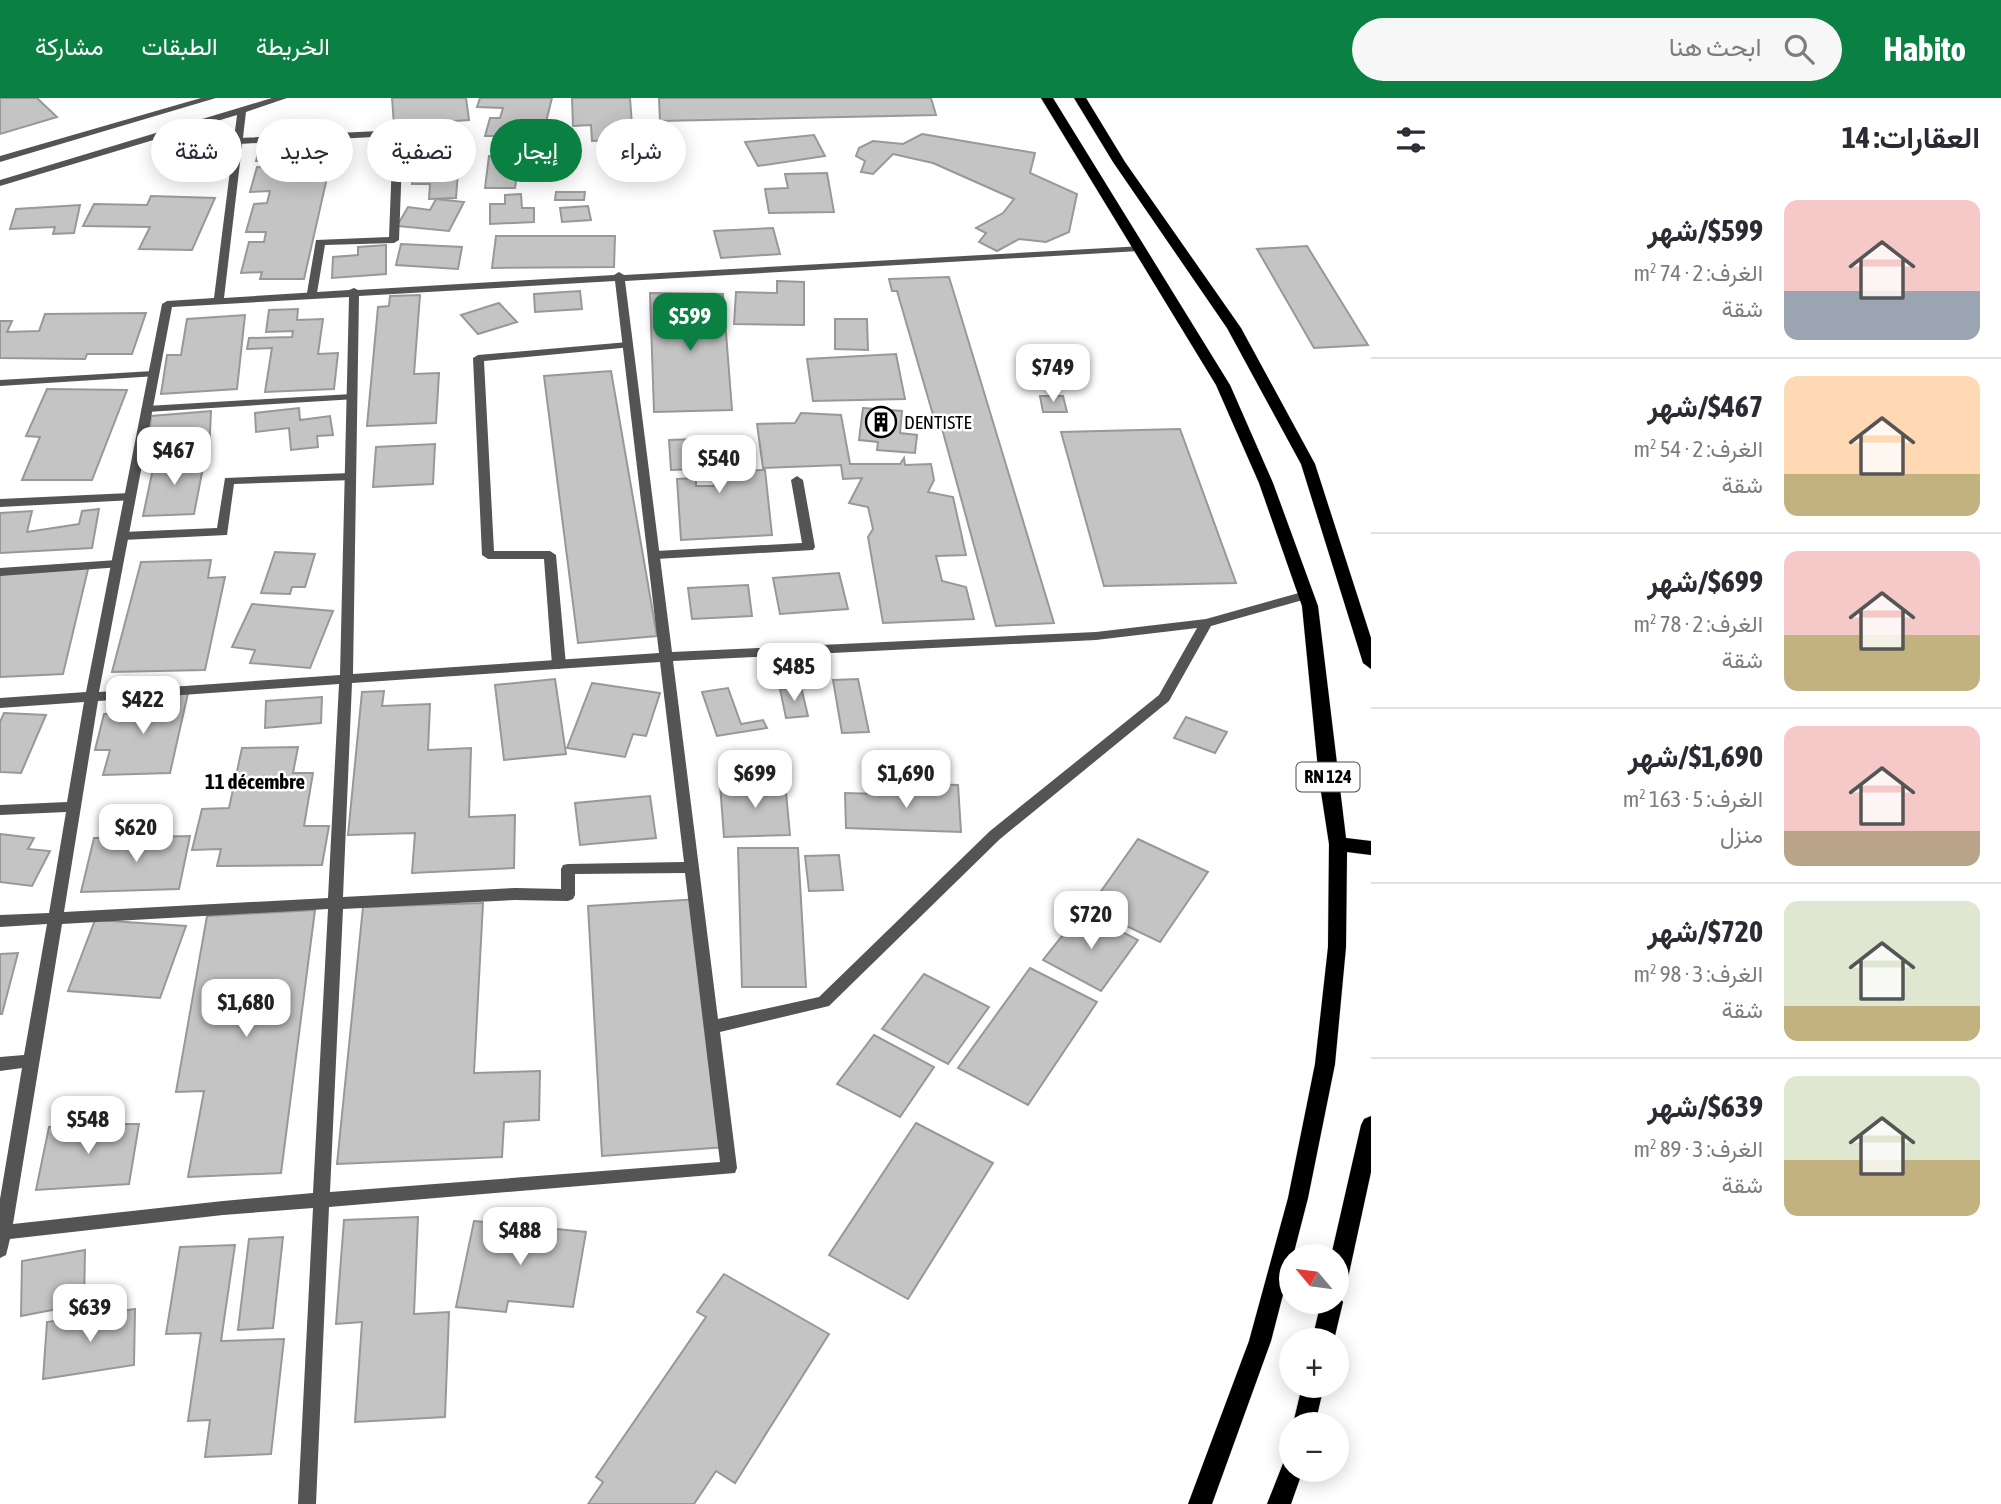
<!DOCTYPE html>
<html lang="ar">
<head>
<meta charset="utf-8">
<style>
  body { margin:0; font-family:"Asap Condensed",Vazirmatn,sans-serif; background:#f7f7f7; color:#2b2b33; direction:rtl; height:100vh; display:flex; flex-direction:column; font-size:26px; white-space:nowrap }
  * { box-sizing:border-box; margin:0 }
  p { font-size:23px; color:#7c7c81 }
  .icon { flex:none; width:38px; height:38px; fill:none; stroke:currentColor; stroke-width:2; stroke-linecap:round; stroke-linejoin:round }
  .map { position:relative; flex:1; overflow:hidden; direction:ltr }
  .drawer { display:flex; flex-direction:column; background:#fff; width:630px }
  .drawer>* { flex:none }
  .guide { position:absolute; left:21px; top:21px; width:665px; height:63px; direction:rtl; display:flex; gap:14px }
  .needle { width:46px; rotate:299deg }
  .controls { position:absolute; left:1279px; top:1146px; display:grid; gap:14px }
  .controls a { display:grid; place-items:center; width:70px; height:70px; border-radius:50%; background:#fff; box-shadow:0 4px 18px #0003; font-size:35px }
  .price { position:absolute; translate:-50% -60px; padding:0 16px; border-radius:14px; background:#fff; color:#222; font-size:23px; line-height:46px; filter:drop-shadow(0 2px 4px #0008) }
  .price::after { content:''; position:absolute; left:50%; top:42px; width:21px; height:16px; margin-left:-10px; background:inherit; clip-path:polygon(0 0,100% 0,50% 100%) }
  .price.active { background:#0b8043; color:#fff }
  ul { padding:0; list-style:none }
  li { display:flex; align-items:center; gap:21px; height:175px; padding:0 21px }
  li+li { border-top:2px solid #e1e1e2 }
  li span { display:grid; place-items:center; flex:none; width:196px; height:140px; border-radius:14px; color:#555 }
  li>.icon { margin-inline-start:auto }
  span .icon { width:84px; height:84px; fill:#fffc; stroke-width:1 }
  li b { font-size:30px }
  h2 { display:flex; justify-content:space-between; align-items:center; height:84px; padding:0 21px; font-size:30px }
  .tag { padding:0 24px; border-radius:32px; background:#fff; box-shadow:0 4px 18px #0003; font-size:24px; line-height:63px }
  .tag.active { background:#0b8043; color:#fff }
  header { display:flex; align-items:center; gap:42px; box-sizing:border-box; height:98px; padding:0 35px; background:#0b8043; color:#fff }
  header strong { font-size:33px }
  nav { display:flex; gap:38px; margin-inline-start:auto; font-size:24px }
  .search { width:490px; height:63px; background:#f7f7f7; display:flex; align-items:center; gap:18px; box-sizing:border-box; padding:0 24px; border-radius:38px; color:#7c7c81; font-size:26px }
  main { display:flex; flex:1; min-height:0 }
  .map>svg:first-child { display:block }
</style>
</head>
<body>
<header>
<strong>Habito</strong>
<div class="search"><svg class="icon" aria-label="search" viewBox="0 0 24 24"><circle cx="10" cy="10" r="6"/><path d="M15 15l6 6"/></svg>ابحث هنا</div>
<nav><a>الخريطة</a><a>الطبقات</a><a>مشاركة</a></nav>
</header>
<main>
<section class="drawer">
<h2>العقارات: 14<svg class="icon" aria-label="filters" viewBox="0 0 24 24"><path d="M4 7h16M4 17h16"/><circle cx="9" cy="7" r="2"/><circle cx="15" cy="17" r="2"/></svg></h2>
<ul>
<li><span style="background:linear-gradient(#f6c9c9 65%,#9aa5b1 0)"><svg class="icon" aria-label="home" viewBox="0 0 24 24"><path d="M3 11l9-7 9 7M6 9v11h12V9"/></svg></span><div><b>$599/شهر</b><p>الغرف: 2 · 74 m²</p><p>شقة</p></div></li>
<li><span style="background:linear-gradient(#ffd9b3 70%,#c2b280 0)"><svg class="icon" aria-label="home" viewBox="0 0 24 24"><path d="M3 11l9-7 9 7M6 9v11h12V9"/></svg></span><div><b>$467/شهر</b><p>الغرف: 2 · 54 m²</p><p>شقة</p></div></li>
<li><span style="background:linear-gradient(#f6c9c9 60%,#c2b280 0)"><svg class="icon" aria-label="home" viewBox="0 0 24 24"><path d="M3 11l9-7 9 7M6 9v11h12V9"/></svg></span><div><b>$699/شهر</b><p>الغرف: 2 · 78 m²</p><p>شقة</p></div></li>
<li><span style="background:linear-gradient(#f6c9c9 75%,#b9a48a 0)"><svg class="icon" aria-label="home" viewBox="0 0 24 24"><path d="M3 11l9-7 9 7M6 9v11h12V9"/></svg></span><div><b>$1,690/شهر</b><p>الغرف: 5 · 163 m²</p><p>منزل</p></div></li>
<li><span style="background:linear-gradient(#dfe7d0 75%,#c2b280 0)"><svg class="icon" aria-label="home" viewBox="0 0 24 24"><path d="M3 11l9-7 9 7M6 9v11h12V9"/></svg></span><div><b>$720/شهر</b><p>الغرف: 3 · 98 m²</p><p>شقة</p></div></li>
<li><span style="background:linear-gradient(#dfe7d0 60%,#c2b280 0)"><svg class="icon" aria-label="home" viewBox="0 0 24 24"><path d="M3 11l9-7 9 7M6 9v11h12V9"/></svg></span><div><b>$639/شهر</b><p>الغرف: 3 · 89 m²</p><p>شقة</p></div></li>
</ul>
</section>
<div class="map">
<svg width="1371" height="1406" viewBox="0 0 1371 1406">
  <rect width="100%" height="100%" fill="#fff"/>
  <g fill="#c4c4c4" stroke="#989898" stroke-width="2">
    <path d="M0,0H37L57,19L0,36Z"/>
    <path d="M392,0H466L469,22L394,27Z"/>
    <path d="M480,0H552L541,44L504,43L506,38H485L490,20H500L503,10L477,9Z"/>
    <path d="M572,0H630L633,41L592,43L591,27L573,28Z"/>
    <path d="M659,0H931L936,17L660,23Z"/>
    <path d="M461,34L456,100L429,101L430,86H412L416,47H429L430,35Z"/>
    <path d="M922,36L1035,55L1030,75L1077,96L1069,134L1046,144L1019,141L997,153L979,144L986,135L976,130L1003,115L1014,101L933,65L893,56L873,76L861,74L865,63L856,58L859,50L873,43L903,46Z"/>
    <path d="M814,37L825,58L758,68L745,44Z"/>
    <path d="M262,40H296L293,47H313L309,63H256Z"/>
    <path d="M489,58L545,59L544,77H517L515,90H485Z"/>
    <path d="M257,69L329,71L304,181H260L262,174L241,175L249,144H264L266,134H246L254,106L267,105L270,93L250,94Z"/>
    <path d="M827,75L834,114L769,115L765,91L788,90L785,76Z"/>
    <path d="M556,94H585L584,102H555Z"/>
    <path d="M521,96L522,110H534V124L490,126V106H505V97Z"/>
    <path d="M151,98L215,100L192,152L139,151L150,129L83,128L94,106L147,107Z"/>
    <path d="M436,101L464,104L449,133L397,128L408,109L430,112Z"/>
    <path d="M80,107L74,135L53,136L55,129L10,131L16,111Z"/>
    <path d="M588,108L591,122L562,124L560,110Z"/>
    <path d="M773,130L780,156L721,160L714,133Z"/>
    <path d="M496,138H615L614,169L492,170Z"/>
    <path d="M401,146L462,149L458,171L396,167Z"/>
    <path d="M386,147V176L332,180L333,159L358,157V149Z"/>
    <path d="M1307,148L1368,247L1314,250L1257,151Z"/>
    <path d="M949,179L1054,525L996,528L941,327H936L897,193H892L889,181Z"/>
    <path d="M777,183L804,184V227L734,226L736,194L777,195Z"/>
    <path d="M580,193L582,211L535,214L534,196Z"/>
    <path d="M650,195L723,196L732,312L654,314Z"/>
    <path d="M420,197L414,276L439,275L436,325L367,328L378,209L389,208L390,198Z"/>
    <path d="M499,205L517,224L478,236L461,217Z"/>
    <path d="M298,211L297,222L323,221L318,256L338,255L334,291L265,294L272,250L247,251L249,240L292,239L293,233L266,234L269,212Z"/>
    <path d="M146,215L132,256H87L85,261L0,260V223H12L7,234L39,233L45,216Z"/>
    <path d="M245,217L237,291L161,296L167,257H181L187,221Z"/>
    <path d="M835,221H867L868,252L835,251Z"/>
    <path d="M896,256L905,301L813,303L807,261Z"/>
    <path d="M611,273L657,538L578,545L544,278Z"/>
    <path d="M47,291L127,292L92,382H22L40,339L26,338Z"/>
    <path d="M1040,298H1063L1067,314H1043Z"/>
    <path d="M299,310L300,322L330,318L333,337L317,338L318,349L291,352L289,330L256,334L255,315Z"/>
    <path d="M863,310L902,313L900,335L917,337L915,355L877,352L878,344L859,342Z"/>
    <path d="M211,313L209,356L147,361L151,318Z"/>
    <path d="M801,315L841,317L850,366H900L904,360L905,367L931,366L934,382L928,394L953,399L966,457L936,458L942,483L966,489L974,521L883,525L868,439L873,431L868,409L849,405L862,380L843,381L841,367L763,370L757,326L795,325Z"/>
    <path d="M1180,331L1236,485L1104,488L1061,334Z"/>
    <path d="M727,340L730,373L765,372L772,437L681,442L677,381L696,380V388H714L711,353H700L701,371L671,372L669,342Z"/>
    <path d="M435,346L433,386L373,389L376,349Z"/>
    <path d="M205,359L194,416L143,418L155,361Z"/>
    <path d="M99,411L92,450L0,455V415L32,413L27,434L79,426L82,413Z"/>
    <path d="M275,454L315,456L305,489H292L290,496L261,495Z"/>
    <path d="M211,462L208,480L225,479L205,572L112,574L141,464Z"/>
    <path d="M89,467L63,576L0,579V476Z"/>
    <path d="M839,475L848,511L780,516L773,480Z"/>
    <path d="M748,487L752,518L692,521L688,490Z"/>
    <path d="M252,506L333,513L310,570L250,565L255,552L232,549Z"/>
    <path d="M555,581L566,656L504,662L495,587Z"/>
    <path d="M858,581L869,634L842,635L833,582Z"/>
    <path d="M592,585L660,595L646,638L633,636L625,659L567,650Z"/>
    <path d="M801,589L808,618L786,620L780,591Z"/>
    <path d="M728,590L741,626L763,622L767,630L717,638L702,594Z"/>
    <path d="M384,593L382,608L430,606L428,652L471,650L469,719L515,717L514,770L412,775L415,735L348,737L362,594Z"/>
    <path d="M188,595L170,675L103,677L110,652H95L104,616L138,615L142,596Z"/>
    <path d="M322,599L321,625L265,630L266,603Z"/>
    <path d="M4,615L46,617L21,675L0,674V624Z"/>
    <path d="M1186,619L1227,634L1215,655L1174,640Z"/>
    <path d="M298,649L293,675H313L304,728H329L322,767L217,768L221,751L192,752L202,711L229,710L242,650Z"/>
    <path d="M785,684L790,737L724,739L720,686Z"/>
    <path d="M920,686L958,687L961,734L846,730L845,695L920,697Z"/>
    <path d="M650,698L656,740L580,747L575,705Z"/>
    <path d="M0,736L34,740L28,751L50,753L32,788L0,784Z"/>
    <path d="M190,738L179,791L81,794L94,740Z"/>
    <path d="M1138,741L1208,774L1160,844L1089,810Z"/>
    <path d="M738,750H798L806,889H742Z"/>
    <path d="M839,757L843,792L809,793L805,758Z"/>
    <path d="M699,801L726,1049L602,1058L588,808Z"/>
    <path d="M483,805L474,975L540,973L539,1022L504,1024L502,1059L337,1066L363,809Z"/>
    <path d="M315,812L281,1075L188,1079L204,993L176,994L207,818Z"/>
    <path d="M1082,813L1138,842L1101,893L1043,862Z"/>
    <path d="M95,822L186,828L160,900L68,893Z"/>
    <path d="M18,855L2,916H0V856Z"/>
    <path d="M1030,870L1097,904L1028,1007L958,970Z"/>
    <path d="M924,876L989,909L948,966L882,931Z"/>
    <path d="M874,937L934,969L900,1019L837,986Z"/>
    <path d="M916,1025L993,1065L908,1201L829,1157Z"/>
    <path d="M106,1026H139L129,1086L36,1092L49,1029Z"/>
    <path d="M418,1119L414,1216L449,1214L445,1319L355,1324L362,1224L336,1226L344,1122Z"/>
    <path d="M474,1123L586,1134L573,1209L508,1203L506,1214L456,1209Z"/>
    <path d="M283,1139L273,1230L238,1232L249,1141Z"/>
    <path d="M235,1147L221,1243L284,1241L271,1356L205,1359L210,1322L188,1323L201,1235L166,1236L180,1149Z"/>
    <path d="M85,1152L84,1206L21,1218L22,1163Z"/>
    <path d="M724,1176L829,1236L735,1385L716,1373L694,1406H588L603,1384L596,1379L706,1219L697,1214Z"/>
    <path d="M135,1211L134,1267L43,1281L47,1224Z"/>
  </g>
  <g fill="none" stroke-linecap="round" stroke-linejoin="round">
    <g stroke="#dbdbdb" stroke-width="1">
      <g id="primary">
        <path d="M1041,0H1053L1230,287L1273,385L1318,508L1346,740L1371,743V757L1347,754L1346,849L1335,966L1308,1100L1271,1243L1212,1406H1188L1249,1243L1288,1100L1315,966L1328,849L1329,746L1319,681L1302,508L1259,385L1216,287Z"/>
        <path d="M1074,0H1086L1125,64L1241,230L1315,366L1371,540V571L1363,565L1301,366L1227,230L1113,64Z"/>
        <path d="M1371,1018V1074L1348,1180L1345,1187L1337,1190V1158H1331L1361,1027L1364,1021Z"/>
        <path d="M1337,1196L1343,1204L1334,1242H1312L1321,1204H1337Z"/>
        <path d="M1302,1288H1324L1315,1326H1293Z"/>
        <path d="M1292,1360V1372H1303L1291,1406H1267L1284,1363Z"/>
      </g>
    </g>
    <g fill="#545454" fill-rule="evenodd">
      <path d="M398,32L403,35L399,142L394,145L325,147L317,195L312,198L308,197L307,195L316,142L389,139L393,38L239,46L234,43L239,40Z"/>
      <path d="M628,244L633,247L632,249L484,263L494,453H550L556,457L566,567L559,571L552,567L544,461H488L482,457L473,260L478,257Z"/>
      <path d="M153,273L158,276L157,278L0,288V282Z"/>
      <path d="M352,296L356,297V301L147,314L141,311L147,308Z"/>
      <path d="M350,375L356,379L354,382L234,386L227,437L123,442L117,438L123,434L217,430L225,380Z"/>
      <path d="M797,378L803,382L815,449L813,452L656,461L650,457L656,453L802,445L791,382Z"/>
      <path d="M130,395L134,396V402L0,409V401Z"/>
      <path d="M117,462L121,463L123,466L121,469L0,478V470Z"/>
    </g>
    <g fill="#545454" fill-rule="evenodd">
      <path d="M201,0H216L0,64V58Z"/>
      <path d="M272,0H287L246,14L224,200L349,192L354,190L358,192L614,177L619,174L624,177L1143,148V152L1139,153L625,183L672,554L1096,534L1206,521L1306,493L1312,497L1310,500L1211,528L1169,603L1000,741L829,908L720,934L737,1070L735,1075L329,1109L316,1406H298L313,1110L223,1117L10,1141L6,1157L0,1160V1101L22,970L0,973V959L24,957L47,826L0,829V817L49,815L66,714L0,717V707L67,704L84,604L0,610V600L86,594L162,206L167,203L214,200L237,17L0,88V82ZM615,183L659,555L353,576L359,198ZM349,199L340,577L99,594L172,209ZM1197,530L1159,597L990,733L819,899L718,921L673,563L1096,542ZM660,564L684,764L568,766L563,767L561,771V791L515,790L343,799L352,585ZM339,586L328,800L64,814L98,603ZM685,775L720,1064L330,1094L343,811L515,802L568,803L573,801L575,797V776ZM328,811L313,1095L223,1103L13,1126L62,826Z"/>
    </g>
    <use href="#primary" fill="#000" fill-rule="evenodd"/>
  </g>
  <defs>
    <g id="building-ring" transform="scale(1.575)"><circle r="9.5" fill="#fff" stroke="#000" stroke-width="1.5"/><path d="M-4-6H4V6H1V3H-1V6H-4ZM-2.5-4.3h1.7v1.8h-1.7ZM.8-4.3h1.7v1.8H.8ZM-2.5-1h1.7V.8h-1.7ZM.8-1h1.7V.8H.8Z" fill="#000"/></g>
  </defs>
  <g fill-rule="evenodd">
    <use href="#building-ring" x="881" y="324"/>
  </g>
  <g text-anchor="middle" stroke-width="5" stroke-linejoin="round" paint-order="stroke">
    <rect fill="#fff" stroke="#4c4c4c" stroke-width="2" x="1296.5" y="664.5" width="63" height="29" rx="5"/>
    <g font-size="18" font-weight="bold" fill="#000">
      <text x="1328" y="685">RN 124</text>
    </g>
    <g font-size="19" fill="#000" stroke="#fff" text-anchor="start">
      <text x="904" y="331">DENTISTE</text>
    </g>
    <g font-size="21" font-weight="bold" fill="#000" stroke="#fff">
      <text x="255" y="691">11 décembre</text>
    </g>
  </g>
</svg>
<div class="controls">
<a><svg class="needle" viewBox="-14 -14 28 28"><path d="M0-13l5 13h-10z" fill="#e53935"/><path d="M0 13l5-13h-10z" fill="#7c7c81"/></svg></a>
<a>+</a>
<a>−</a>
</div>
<b class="price active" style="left:690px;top:255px">$599</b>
<b class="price" style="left:1053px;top:306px">$749</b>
<b class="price" style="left:174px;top:389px">$467</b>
<b class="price" style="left:719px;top:397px">$540</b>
<b class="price" style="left:794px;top:605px">$485</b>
<b class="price" style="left:143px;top:638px">$422</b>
<b class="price" style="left:755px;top:712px">$699</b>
<b class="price" style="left:906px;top:712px">$1,690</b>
<b class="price" style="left:136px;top:766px">$620</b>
<b class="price" style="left:1091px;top:853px">$720</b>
<b class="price" style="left:246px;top:941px">$1,680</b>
<b class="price" style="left:88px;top:1058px">$548</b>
<b class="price" style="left:520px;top:1169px">$488</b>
<b class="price" style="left:90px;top:1246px">$639</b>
<div class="guide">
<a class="tag">شراء</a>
<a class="tag active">إيجار</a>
<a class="tag">تصفية</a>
<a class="tag">جديد</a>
<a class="tag">شقة</a>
</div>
</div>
</main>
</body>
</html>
